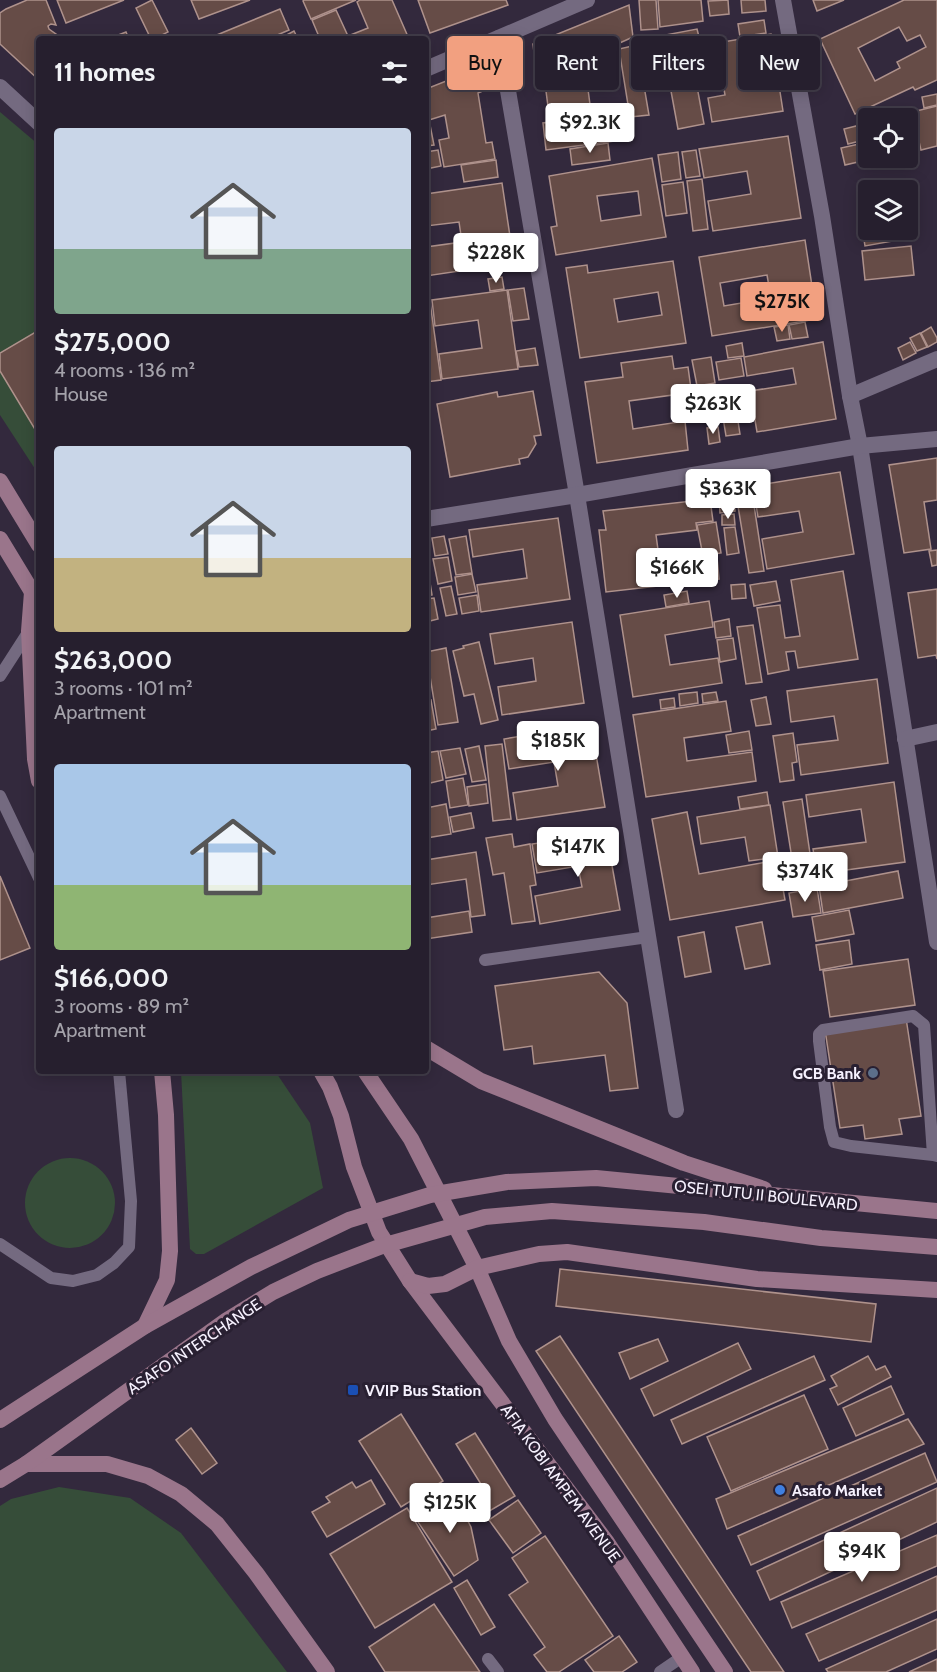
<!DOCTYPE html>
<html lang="en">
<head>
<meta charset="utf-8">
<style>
  body { margin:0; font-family:Cabin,sans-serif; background:#322c3a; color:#f1f3f6; height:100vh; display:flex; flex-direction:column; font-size:22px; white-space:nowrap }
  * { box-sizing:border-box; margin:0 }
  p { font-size:20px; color:#a4a2aa }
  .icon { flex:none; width:33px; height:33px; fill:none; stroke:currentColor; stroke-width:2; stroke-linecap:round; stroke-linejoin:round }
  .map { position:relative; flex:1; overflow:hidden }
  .sheet { position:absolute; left:36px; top:36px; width:393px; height:1038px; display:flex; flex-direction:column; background:#261f2e; border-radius:6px; box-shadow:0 3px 15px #0003,0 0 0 2px #423d4a }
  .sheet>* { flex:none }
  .guide { position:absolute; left:447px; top:36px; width:399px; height:54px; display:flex; gap:12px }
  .tools { position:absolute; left:858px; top:108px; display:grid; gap:12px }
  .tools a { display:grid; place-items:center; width:60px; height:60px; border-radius:6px; background:#261f2e; box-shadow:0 3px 15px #0003,0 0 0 2px #423d4a; font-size:30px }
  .price { position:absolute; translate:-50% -51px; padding:0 14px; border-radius:6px; background:#fff; color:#222; font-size:20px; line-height:39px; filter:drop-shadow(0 2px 3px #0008) }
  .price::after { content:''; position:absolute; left:50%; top:36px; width:18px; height:14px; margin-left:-9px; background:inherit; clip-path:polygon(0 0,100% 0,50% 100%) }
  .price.current { background:#f2a080; color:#111 }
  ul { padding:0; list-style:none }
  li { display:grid; align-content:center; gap:12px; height:318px; padding:0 18px }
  li span { display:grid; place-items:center; height:186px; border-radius:6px; color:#555 }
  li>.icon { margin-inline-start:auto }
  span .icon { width:108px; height:108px; fill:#fffc; stroke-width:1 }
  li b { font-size:26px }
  h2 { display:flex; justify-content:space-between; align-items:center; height:72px; padding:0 18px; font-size:26px }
  .pill { padding:0 21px; border-radius:6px; background:#261f2e; box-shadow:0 3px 15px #0003,0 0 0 2px #423d4a; font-size:21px; line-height:54px }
  .pill.current { background:#f2a080; color:#111 }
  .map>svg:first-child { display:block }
</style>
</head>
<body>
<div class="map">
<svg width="937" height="1672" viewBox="0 0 937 1672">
  <rect width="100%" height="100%" fill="#33293d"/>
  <g fill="#364d39">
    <path d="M0,112L39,145V475L0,415Z"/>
    <path d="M181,1071H275L310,1123L323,1188L204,1254H196L190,1249Z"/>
    <circle cx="70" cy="1203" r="45"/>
    <path d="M59,1487L130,1498L181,1533L287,1672H0V1506L11,1499Z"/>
  </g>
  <g fill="#664c47" stroke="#af928c" stroke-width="1.5" fill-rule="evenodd">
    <path d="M27,0H46L56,25L51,24L48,26L49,29L63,39H39V80L0,44V13L6,9Z"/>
    <path d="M57,0H124L66,23Z"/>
    <path d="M152,0L168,32L154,39H151L136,8Z"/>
    <path d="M191,0H250L199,19Z"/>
    <path d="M304,0H356L311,19L303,1Z"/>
    <path d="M360,0H392L409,39H320L312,20L336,10L348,36L368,28L357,2Z"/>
    <path d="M418,0H506L508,5L430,33Z"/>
    <path d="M639,0H656L658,29L641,30Z"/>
    <path d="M658,0H701L703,21L660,27Z"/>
    <path d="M728,0L729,14L710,16L708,1Z"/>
    <path d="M741,0H765L766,11L742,13Z"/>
    <path d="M813,0H844L817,11Z"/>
    <path d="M904,0H937V80L915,90L913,87L855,114L820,39ZM899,27L907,41L920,35L926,47L897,62L900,68L875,81L858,48Z"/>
    <path d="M629,5L633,37L584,59L591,112L610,110L614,141L546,150L543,123L550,122L543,68L536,69L533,44Z"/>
    <path d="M280,9L289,30L268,39H207Z"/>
    <path d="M764,20L766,33L740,37L738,24Z"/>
    <path d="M697,29L701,45L664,52L660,36Z"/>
    <path d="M294,31L298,39H279Z"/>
    <path d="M126,32L129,39H108Z"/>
    <path d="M771,34L783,111L712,122L708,98L725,95L716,43Z"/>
    <path d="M637,45L649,115L630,117L619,49Z"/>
    <path d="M690,49L704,124L678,129L664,53Z"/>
    <path d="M479,68L485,90L478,93L486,143L492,142L495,159L444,167L439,140L449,138L445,115L429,120L434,145L426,146V89Z"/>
    <path d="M937,94V105L924,108L922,97Z"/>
    <path d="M937,106V146L921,150L912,112Z"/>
    <path d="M864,124L868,139L848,144L844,129Z"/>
    <path d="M788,136L801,218L713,231L708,201L751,194L747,171L704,178L699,149Z"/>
    <path d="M868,142V158H875L845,165L841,148Z"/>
    <path d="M608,143L610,160L572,165L570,149Z"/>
    <path d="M438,150L441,166L426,169V152Z"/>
    <path d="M696,150L700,176L686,178L682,152Z"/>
    <path d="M678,152L681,179L662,182L658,155Z"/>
    <path d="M652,158L666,237L556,255L551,227L557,226L549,176ZM638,191L641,215L601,221L597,196Z"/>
    <path d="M877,158H901L879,163Z"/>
    <path d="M496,160L498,177L464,182L461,165Z"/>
    <path d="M702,179L708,229L693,231L687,181Z"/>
    <path d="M683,182L687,213L666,216L662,185Z"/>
    <path d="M502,183L514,263L426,276V247L462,242L459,222L426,226V194Z"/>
    <path d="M887,186L888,190L902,188V190H868V230H908V221L910,238L865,246L857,195L867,194V189Z"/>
    <path d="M805,240L817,319L712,336L699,257ZM767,275L771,298L724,306L720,283Z"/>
    <path d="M911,246L914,275L865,280L862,251Z"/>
    <path d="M673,261L686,343L580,358L566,268L587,265L588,273ZM658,292L662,315L618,322L614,299Z"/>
    <path d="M502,277L504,289L490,291L488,279Z"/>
    <path d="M524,288L529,319L513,321L508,290Z"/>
    <path d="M507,290L518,369L442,379L439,354L482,348L478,320L435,326L432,300Z"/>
    <path d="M430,302L441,380L426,382V303Z"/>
    <path d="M805,322L808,337L792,339L789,325Z"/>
    <path d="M788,325L790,339L777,341L774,327Z"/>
    <path d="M931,327L937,338V342L928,347L921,333Z"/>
    <path d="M39,330V429L36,431L0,371V353Z"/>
    <path d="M920,333L927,347L917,351L910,338Z"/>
    <path d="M823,342L836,419L757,432L750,391L796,384L793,368L747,376L744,357Z"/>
    <path d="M910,342L916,353L903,360L898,348Z"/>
    <path d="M742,343L744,356L728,358L726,346Z"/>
    <path d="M535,348L538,365L519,367L516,351Z"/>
    <path d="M672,356L674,369L688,367L691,389L680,391V394L629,401L633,429L685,421L688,450L597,463L585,382L623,377L621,363Z"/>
    <path d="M711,357L715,383L697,386L692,360Z"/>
    <path d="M741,358L744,376L719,380L716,362Z"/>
    <path d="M715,386L718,409L701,411L698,388Z"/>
    <path d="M533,391L541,435L534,436L536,444L528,457L519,459L520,464L450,477L437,404L497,392L498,397Z"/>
    <path d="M697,392L700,418L682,420L678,395Z"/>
    <path d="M734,396L740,434L726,436L720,399Z"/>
    <path d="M426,415L429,439H426Z"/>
    <path d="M718,427L720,442L709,444L707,428Z"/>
    <path d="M937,458V500L924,502L931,549L904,553L889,465Z"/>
    <path d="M840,472L854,554L767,569L762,539L803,532L799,511L758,517L753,486Z"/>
    <path d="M752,492L764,571L749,573L736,494Z"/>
    <path d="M734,495L735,511L720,513L719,497Z"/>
    <path d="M710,499L713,521L696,523L697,530L656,535L659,557L700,552L701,559L717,557L719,579L606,592L599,530H606L603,511Z"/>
    <path d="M734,514L735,525H722V515Z"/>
    <path d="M558,518L570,599L481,612L477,585L527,578L523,549L473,557L469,530Z"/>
    <path d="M716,522L721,553L703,556L697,525Z"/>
    <path d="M735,527L739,553L727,555L724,528Z"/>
    <path d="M444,536L448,554L435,556L432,538Z"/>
    <path d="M466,536L472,573L456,575L449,539Z"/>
    <path d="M937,550V565L932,566L929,551Z"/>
    <path d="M448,557L452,581L438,584L433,559Z"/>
    <path d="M426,558L432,595L426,596Z"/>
    <path d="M843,571L858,659L798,668L795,651L786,652L789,670L768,674L757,608L780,605L785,638L800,636L791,580Z"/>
    <path d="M472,574L476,592L458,595L455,577Z"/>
    <path d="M776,581L780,601L754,606L750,585Z"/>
    <path d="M745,584L746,598L732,599L731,585Z"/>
    <path d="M451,586L457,614L446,616L440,588Z"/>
    <path d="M937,589V659L936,655L918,658L908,593Z"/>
    <path d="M687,591L689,603L666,607L664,595Z"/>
    <path d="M477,595L479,611L462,614L459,598Z"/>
    <path d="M434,598L438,619L426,622V599Z"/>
    <path d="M709,601L713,627L665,635L670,665L718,658L722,683L633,697L620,615Z"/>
    <path d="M729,619L731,636L716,638L714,622Z"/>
    <path d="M572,622L584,703L502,715L498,687L536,681L533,658L495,664L490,634Z"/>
    <path d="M753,625L762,682L746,684L737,627Z"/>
    <path d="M733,638L736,659L720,662L717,640Z"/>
    <path d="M479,642L498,720L481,724L474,694L464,696L453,651L464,648L463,646Z"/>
    <path d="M446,648L458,722L438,725L426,652Z"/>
    <path d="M877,679L888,763L801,775L797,745L838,740L834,716L791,722L787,691Z"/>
    <path d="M697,692L698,703L680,706L679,694Z"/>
    <path d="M716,692L718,701L703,703L702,694Z"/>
    <path d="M766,697L771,724L756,726L751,700Z"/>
    <path d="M674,698L675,707L661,709L660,700Z"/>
    <path d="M431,700L436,729L426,731V701Z"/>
    <path d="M726,701L731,731L684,738L687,761L752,752L756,781L646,797L633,715Z"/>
    <path d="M591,725L605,807L517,820L513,793L558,786L554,762L509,769L504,739Z"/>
    <path d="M749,731L752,750L729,753L726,735Z"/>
    <path d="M793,733L797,762L792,763L794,780L780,782L773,736Z"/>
    <path d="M502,744L511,819L493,821L485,746Z"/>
    <path d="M479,746L486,780L472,782L465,749Z"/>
    <path d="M460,748L466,774L446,778L440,751Z"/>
    <path d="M438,751L443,780L426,784V753Z"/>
    <path d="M463,778L468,805L450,808L446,781Z"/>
    <path d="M894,782L905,862L817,874L813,849L866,842L861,809L809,817L806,795Z"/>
    <path d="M486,784L488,803L469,806L467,787Z"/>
    <path d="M767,792L769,805L740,809L738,797Z"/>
    <path d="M802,799L814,881L796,884L783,802Z"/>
    <path d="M446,804L451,834L426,838V808Z"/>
    <path d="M770,805L778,857L749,861L745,837L701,844L697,817Z"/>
    <path d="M687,812L699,874L778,860L785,900L670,920L652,819Z"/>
    <path d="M471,813L474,828L453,832L450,817Z"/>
    <path d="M606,832L620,910L540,924L535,896L582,887L578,866L537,873L532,844Z"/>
    <path d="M512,834L514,847L530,844L536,885L530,886L535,921L512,924L504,873L493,875L486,838Z"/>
    <path d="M476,852L485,915L471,917L466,879L426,885V860Z"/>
    <path d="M898,871L903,898L823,913L819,886Z"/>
    <path d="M0,876L30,948L0,960Z"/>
    <path d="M817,888L821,913L793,917L789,893Z"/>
    <path d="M849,910L854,934L816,941L812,917Z"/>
    <path d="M469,911L472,932L426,939V918Z"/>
    <path d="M762,922L770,964L745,969L736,927Z"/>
    <path d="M704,932L711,972L685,977L678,937Z"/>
    <path d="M849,940L852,964L820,970L816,945Z"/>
    <path d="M908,959L915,1005L830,1017L823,971Z"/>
    <path d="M599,972L627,1003L638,1088L610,1091L605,1055L534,1064L532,1046L504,1050L495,986Z"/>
    <path d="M906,1018L921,1116L899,1119L902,1134L865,1139L863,1125L840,1128L825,1030Z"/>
    <path d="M560,1269L876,1304L871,1342L556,1306Z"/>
    <path d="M560,1336L784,1672H751L536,1351Z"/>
    <path d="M658,1339L668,1361L630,1379L619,1353Z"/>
    <path d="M738,1343L751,1369L654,1416L641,1389Z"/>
    <path d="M814,1356L825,1380L682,1444L671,1420Z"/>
    <path d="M868,1356L876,1370L885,1366L891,1377L838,1405L830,1389L837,1386L831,1376Z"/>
    <path d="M891,1386L904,1414L856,1436L843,1408Z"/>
    <path d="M804,1395L828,1449L731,1491L707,1437Z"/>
    <path d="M401,1414L443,1481L401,1507L359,1441Z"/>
    <path d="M908,1419L924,1444L727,1529L716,1499Z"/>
    <path d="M191,1428L217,1463L202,1474L176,1440Z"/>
    <path d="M475,1433L515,1496L486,1513L475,1494L484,1489L456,1444Z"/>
    <path d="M925,1453L937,1482L751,1565L738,1536Z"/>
    <path d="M371,1480L385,1504L327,1537L312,1512L330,1502L326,1497L352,1482L356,1488Z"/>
    <path d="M937,1488V1522L770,1600L757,1571Z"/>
    <path d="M454,1494L471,1527L478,1560L454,1576L416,1519Z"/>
    <path d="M518,1500L541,1533L513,1553L489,1520Z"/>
    <path d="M407,1508L452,1582L375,1628L330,1554Z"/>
    <path d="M937,1535V1566L792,1628L781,1602Z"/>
    <path d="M545,1536L613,1636L559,1672H547L534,1655L545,1647L509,1595L528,1582L512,1558Z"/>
    <path d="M937,1576V1610L819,1661L806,1634Z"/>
    <path d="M467,1580L495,1627L481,1635L454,1588Z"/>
    <path d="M434,1604L480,1672H385L369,1647Z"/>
    <path d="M937,1619V1649L886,1672H828L826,1669Z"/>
    <path d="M619,1636L637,1662L622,1672H594L585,1660Z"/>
    <path d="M937,1659V1672H909Z"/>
  </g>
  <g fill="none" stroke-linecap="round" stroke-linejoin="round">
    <g stroke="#746a80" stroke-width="12">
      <path d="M0,676L29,631"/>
      <path d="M0,796L39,878"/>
      <path d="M485,960L648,937"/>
      <path d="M933,1155L924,1025L913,1016L823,1030L819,1034V1041L830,1127L834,1142L851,1146L933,1155L937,1156"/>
      <path d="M0,1244L51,1278L73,1281L97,1275L114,1263L129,1247L131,1201L119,1071"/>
      <path d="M488,1659L498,1672"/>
      <path d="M660,1672L682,1657"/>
    </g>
    <g stroke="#746a80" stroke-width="16">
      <path d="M783,0L822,216L850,396L860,446L937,942"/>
      <path d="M499,38L577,495L676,1110"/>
      <path d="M426,69L587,0"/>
      <path d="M0,87L39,123"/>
      <path d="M850,396L937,359"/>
      <path d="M426,519L577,495L860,446L937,439"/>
      <path d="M905,739L937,732"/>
    </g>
    <g stroke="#9a758b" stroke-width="16">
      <path d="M0,481L39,545"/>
      <path d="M0,539L37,600"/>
      <path d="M32,592L29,631L35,759L39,781"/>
      <path d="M426,1048L481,1081L684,1163L764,1189"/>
      <path d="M321,1071L330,1087L341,1116L354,1167L379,1232L410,1281L606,1541L692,1672"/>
      <path d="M365,1071L411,1139L477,1268L509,1341L555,1419L725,1672"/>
      <path d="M410,1281L428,1286L445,1284L477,1268L539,1254L567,1252L757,1279L937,1290"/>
      <path d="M145,1326L167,1280L170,1251L166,1115L162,1071"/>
      <path d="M0,1420L145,1326L251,1267L349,1220L430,1195L507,1182L596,1178L937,1211"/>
      <path d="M26,1464H107L148,1476L181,1494L217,1524L256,1573L327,1672"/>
      <path d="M0,1480L26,1464L227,1320L273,1292L317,1271L382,1246L485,1217L552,1211L704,1222L821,1238L937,1247"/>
    </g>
  </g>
  <circle fill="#5c6f8a" stroke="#292032" stroke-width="2" cx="873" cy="1073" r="6"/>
  <rect fill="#1a4fb4" stroke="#292032" stroke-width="2" x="347" y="1384" width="12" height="12" rx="3"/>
  <circle fill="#3f7fe0" stroke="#292032" stroke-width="2" cx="780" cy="1490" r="6"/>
  <g text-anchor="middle" stroke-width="6" stroke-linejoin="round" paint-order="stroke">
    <g font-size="16" font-weight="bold" fill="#f6f1fe" stroke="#292032" text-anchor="start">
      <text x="861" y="1079" text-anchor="end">GCB Bank</text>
      <text x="365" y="1396">VVIP Bus Station</text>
      <text x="792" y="1496">Asafo Market</text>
    </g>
    <g font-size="16" fill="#f6f1fe" stroke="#292032">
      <text transform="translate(766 1195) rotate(6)" y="6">OSEI TUTU II BOULEVARD</text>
      <text transform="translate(194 1346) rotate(-34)" y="6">ASAFO INTERCHANGE</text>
      <text transform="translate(561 1483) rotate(54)" y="6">AFIA KOBI AMPEM AVENUE</text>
    </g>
  </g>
</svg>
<div class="tools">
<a><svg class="icon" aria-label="locate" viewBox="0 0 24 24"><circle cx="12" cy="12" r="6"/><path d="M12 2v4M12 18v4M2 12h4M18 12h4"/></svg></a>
<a><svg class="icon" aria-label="layers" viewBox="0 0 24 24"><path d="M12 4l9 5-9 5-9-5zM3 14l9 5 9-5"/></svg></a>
</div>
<b class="price" style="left:590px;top:154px">$92.3K</b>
<b class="price" style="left:496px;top:284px">$228K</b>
<b class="price current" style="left:782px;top:333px">$275K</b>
<b class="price" style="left:713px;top:435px">$263K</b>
<b class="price" style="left:728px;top:520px">$363K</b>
<b class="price" style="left:677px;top:599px">$166K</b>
<b class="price" style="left:558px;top:772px">$185K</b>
<b class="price" style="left:578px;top:878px">$147K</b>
<b class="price" style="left:805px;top:903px">$374K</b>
<b class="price" style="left:450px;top:1534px">$125K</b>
<b class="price" style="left:862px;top:1583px">$94K</b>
<div class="guide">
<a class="pill current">Buy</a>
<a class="pill">Rent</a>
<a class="pill">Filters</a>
<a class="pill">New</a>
</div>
<section class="sheet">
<h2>11 homes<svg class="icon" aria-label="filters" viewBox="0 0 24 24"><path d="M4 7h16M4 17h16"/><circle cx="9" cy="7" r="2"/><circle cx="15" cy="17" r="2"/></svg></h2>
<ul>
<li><span style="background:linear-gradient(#c9d6e8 65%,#7fa58c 0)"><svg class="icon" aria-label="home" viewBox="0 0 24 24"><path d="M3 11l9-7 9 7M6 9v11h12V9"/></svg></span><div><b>$275,000</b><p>4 rooms · 136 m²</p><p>House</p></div></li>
<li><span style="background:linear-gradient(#c9d6e8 60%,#c2b280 0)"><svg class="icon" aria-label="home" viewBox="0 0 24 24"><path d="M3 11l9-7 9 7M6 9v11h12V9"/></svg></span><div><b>$263,000</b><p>3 rooms · 101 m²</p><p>Apartment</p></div></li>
<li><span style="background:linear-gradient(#a9c7e8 65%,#8fb573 0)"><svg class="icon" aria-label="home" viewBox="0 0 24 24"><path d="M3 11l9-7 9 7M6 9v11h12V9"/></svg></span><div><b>$166,000</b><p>3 rooms · 89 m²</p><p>Apartment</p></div></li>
</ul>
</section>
</div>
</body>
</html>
